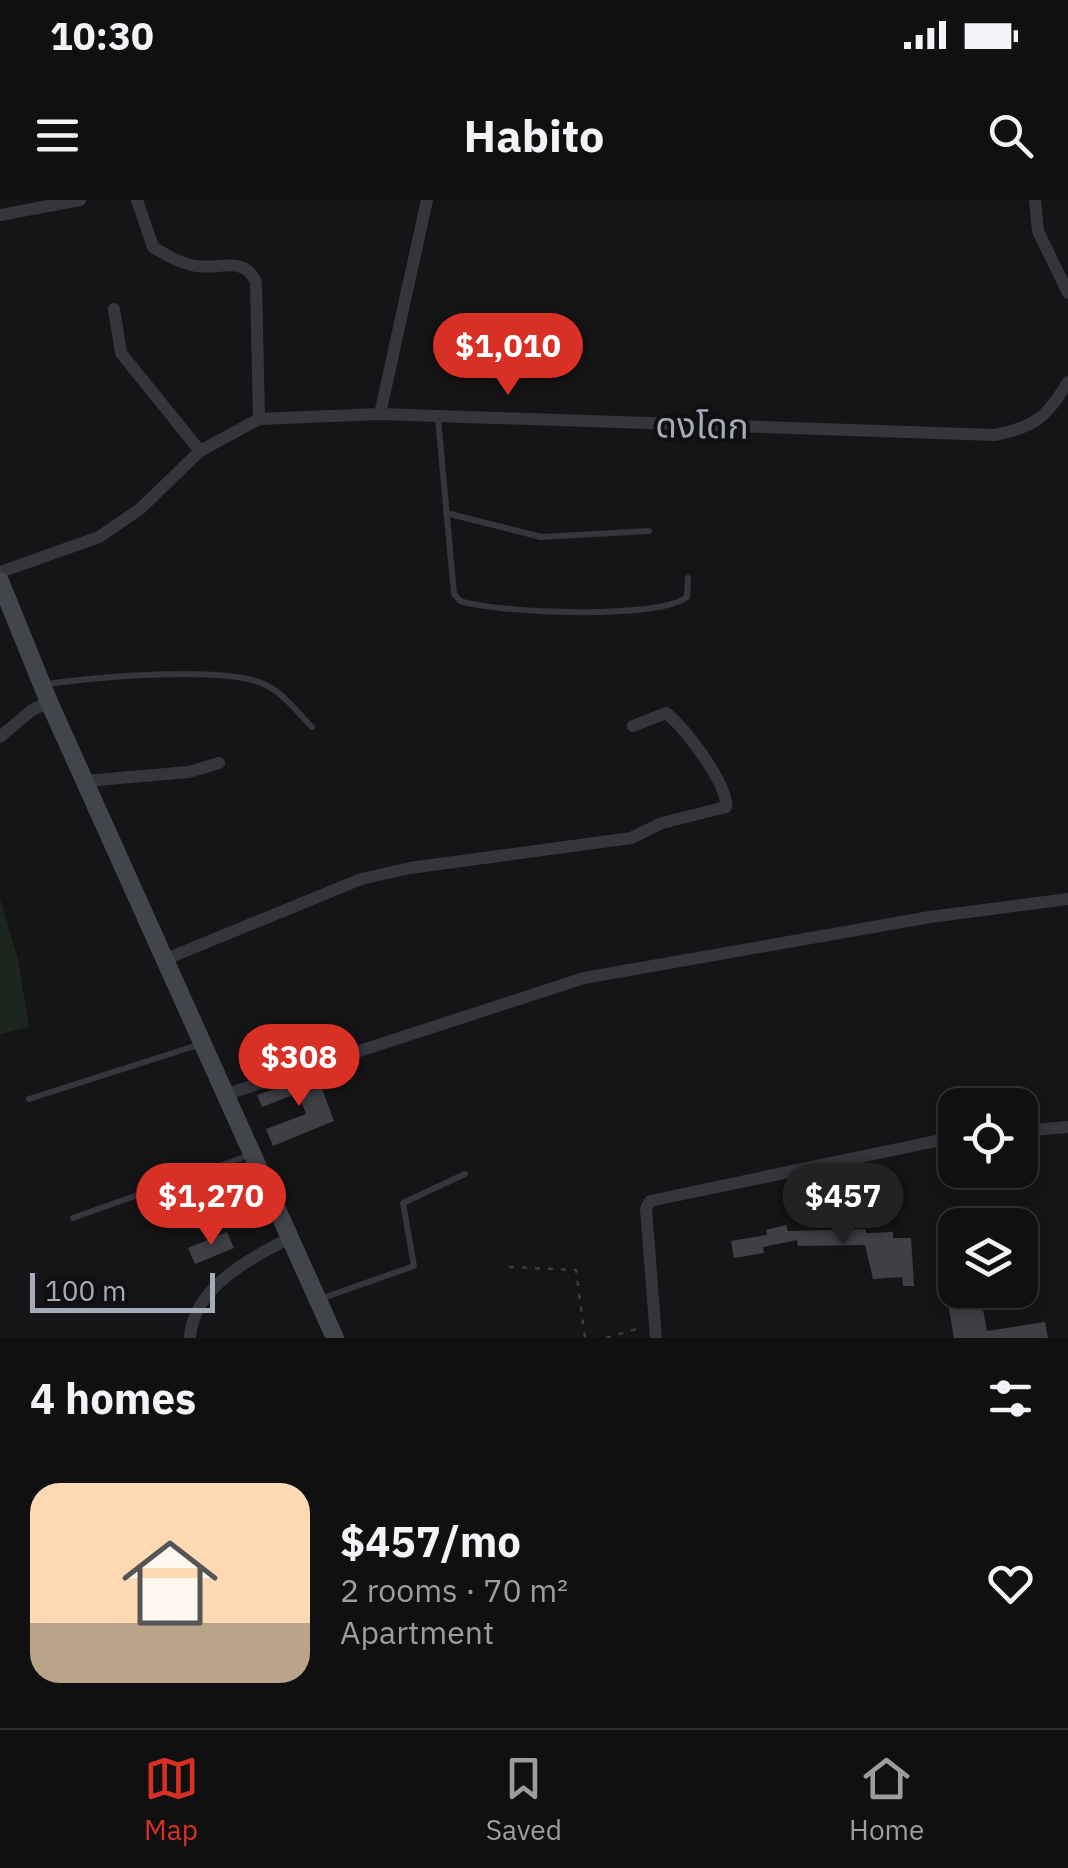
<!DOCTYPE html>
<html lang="en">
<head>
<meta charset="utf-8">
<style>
  body { margin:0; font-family:"IBM Plex Sans","Noto Sans Thai",sans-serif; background:#19191a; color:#f1f3f6; height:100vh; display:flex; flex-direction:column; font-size:38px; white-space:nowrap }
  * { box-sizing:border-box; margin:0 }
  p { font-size:32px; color:#9c9d9f }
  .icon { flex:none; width:55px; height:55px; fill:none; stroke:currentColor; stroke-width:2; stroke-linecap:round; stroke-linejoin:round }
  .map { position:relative; height:1138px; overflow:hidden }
  .side { display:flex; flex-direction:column; background:#101011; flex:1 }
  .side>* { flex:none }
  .fabs { position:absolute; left:938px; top:888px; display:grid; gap:20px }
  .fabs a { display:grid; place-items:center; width:100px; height:100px; border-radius:20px; background:#101011; box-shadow:0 5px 15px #0003,0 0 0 2px #303031; font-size:50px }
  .scale { position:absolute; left:30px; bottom:25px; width:185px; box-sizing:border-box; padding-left:10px; border:5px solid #a5abb8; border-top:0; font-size:28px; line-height:35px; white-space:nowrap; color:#a5abb8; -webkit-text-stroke:8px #101012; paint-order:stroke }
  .price { position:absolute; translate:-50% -85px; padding:0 22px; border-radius:35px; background:#d93025; color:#fff; font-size:32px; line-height:65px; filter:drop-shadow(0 2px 5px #0008) }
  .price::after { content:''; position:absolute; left:50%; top:60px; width:30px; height:22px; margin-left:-15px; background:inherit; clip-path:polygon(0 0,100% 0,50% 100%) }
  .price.current { background:#222; color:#fff }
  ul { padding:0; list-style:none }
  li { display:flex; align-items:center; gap:30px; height:250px; padding:0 30px }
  li span { display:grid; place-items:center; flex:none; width:280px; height:200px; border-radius:30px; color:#555 }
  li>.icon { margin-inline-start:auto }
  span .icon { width:120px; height:120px; fill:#fffc; stroke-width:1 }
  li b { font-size:42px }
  h2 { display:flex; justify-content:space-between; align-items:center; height:120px; padding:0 30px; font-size:42px }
  .status { display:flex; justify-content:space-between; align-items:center; height:70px; padding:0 50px; background:#101011; direction:ltr }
  .status svg { height:28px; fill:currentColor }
  header { display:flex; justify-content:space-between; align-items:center; height:130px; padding:0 30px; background:#101011; font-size:45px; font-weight:800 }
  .dock { display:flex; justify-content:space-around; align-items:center; height:140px; border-top:2px solid #303031; background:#101011; font-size:28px; color:#9c9d9f }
  .dock a { display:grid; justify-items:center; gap:5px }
  .dock .current { color:#d93025 }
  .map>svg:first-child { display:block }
</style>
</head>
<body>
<div class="status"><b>10:30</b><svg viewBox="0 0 49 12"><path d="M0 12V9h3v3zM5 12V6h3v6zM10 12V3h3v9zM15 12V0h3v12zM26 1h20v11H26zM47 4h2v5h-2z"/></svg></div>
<header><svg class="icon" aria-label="menu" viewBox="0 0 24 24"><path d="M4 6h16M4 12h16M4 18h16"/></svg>Habito<svg class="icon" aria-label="search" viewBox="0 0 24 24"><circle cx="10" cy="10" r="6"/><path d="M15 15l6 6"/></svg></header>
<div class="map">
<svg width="1068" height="1138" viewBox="0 0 1068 1138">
  <rect width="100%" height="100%" fill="#151517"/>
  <path fill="#1c251e" d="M0,698L18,759L29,827L0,834Z"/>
  <g fill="#3e4044">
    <path d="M317,875L334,921L273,946L266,929L306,914L298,893L262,907L257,895Z"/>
    <path d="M786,1025L788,1031L866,1029V1033L893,1032V1038H911L914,1086H903L902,1077L873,1079L865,1045L798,1046L797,1040L763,1047L764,1053L734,1058L731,1041L767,1035L766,1030Z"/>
    <path d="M227,1032L234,1048L195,1064L188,1048Z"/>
    <path d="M981,1099L987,1131L1045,1122L1048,1138H954L948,1104Z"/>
  </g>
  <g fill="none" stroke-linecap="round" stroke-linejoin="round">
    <g stroke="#3b3e43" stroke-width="2.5" stroke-dasharray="5 8" stroke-linecap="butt">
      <path d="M509,1067L576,1070L585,1138"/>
      <path d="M606,1138L643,1127"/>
    </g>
    <g stroke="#35363c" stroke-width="6">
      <path d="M438,218L454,394L460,401C497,413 659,420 687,397L688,378"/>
      <path d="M446,313L541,337L649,331"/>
      <path d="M43,485C89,477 227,465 266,485C284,494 298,513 312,527"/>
      <path d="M29,899L201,844"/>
      <path d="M73,1018L250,955"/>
      <path d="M320,1099L414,1066L403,1003L465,974"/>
    </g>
    <g stroke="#35363c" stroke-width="12">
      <path d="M137,0L153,47C164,54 178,62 191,65C216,72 243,53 256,82L259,219"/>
      <path d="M1035,0L1038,31L1068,93"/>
      <path d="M0,15L80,0"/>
      <path d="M114,109L121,153L200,251"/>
      <path d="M380,214L427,0"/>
      <path d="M0,372L99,337L140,309L200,251L259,219L380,214L995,235C1035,227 1047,217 1068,182"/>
      <path d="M0,537L32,510L49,502"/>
      <path d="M85,581L189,572L219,563"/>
      <path d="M166,759L361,679L410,668L631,638L662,623L726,607C728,584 685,528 666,513L633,526"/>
      <path d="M224,895L584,778L930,717L1068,699"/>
      <path d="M1020,931L1068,927"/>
      <path d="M190,1138C193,1088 249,1059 288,1039"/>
      <path d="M656,1138L646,1009L650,1001L955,937"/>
    </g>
    <path stroke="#43454c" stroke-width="18" d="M0,381L49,502L335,1138"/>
  </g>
  <g text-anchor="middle" stroke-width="8" stroke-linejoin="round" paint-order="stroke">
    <g font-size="35" fill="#a5abb8" stroke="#101012">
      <text transform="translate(702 226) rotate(1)" y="12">ดงโดก</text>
    </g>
  </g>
</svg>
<div class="fabs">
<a><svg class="icon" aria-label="locate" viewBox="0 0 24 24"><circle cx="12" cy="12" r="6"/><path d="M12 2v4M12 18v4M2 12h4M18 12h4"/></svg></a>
<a><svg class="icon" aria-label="layers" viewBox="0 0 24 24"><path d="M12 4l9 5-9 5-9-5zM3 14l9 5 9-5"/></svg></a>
</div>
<div class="scale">100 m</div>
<b class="price" style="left:508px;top:198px">$1,010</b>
<b class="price" style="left:299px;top:909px">$308</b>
<b class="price" style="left:211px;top:1048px">$1,270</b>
<b class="price current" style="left:843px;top:1048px">$457</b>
</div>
<section class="side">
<h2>4 homes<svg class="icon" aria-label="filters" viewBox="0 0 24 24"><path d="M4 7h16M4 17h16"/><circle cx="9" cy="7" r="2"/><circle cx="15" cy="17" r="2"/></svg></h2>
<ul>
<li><span style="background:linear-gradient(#ffd9b3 70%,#b9a48a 0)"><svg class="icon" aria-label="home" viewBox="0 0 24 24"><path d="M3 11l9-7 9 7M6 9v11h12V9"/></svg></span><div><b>$457/mo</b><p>2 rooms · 70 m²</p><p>Apartment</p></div><svg class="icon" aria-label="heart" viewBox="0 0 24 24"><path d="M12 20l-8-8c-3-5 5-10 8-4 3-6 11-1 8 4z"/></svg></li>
</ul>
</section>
<nav class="dock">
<a class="current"><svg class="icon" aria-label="map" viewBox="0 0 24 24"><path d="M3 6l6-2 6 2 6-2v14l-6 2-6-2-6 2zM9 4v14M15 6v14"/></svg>Map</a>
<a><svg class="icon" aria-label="saved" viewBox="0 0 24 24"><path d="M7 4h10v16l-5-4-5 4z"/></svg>Saved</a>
<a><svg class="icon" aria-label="home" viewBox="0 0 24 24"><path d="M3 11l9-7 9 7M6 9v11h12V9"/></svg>Home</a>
</nav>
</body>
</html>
